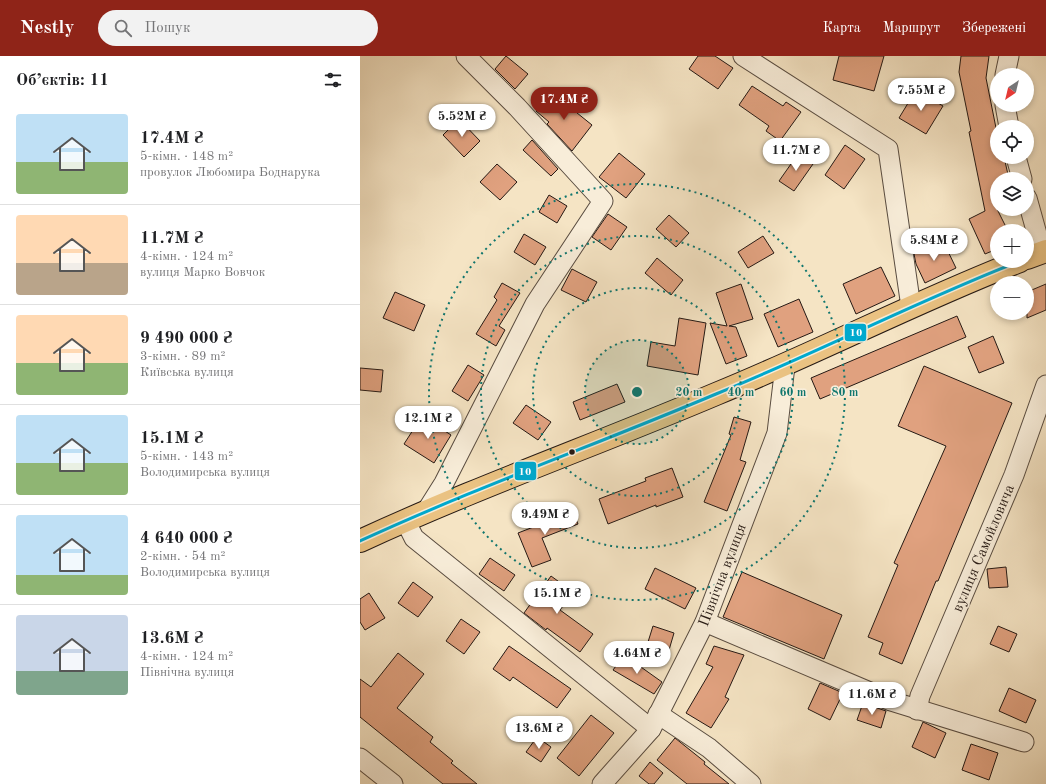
<!DOCTYPE html>
<html lang="uk">
<head>
<meta charset="utf-8">
<style>
  body { margin:0; font-family:"Old Standard TT",serif; background:#f2f2f2; color:#202124; height:100vh; display:flex; flex-direction:column; font-size:15px; white-space:nowrap }
  * { box-sizing:border-box; margin:0 }
  p { font-size:13px; color:#757577 }
  .icon { flex:none; width:22px; height:22px; fill:none; stroke:currentColor; stroke-width:2; stroke-linecap:round; stroke-linejoin:round }
  .map { position:relative; flex:1; overflow:hidden }
  .details { display:flex; flex-direction:column; background:#fff; width:360px }
  .details>* { flex:none }
  .needle { width:26px; rotate:215deg }
  .buttons { position:absolute; left:630px; top:12px; display:grid; gap:8px }
  .buttons a { display:grid; place-items:center; width:44px; height:44px; border-radius:50%; background:#fff; box-shadow:0 2px 6px #0003; font-size:20px }
  .price { position:absolute; translate:-50% -34px; padding:0 9px; border-radius:14px; background:#fff; color:#222; font-size:13px; line-height:26px; filter:drop-shadow(0 1px 2px #0008) }
  .price::after { content:''; position:absolute; left:50%; top:24px; width:12px; height:9px; margin-left:-6px; background:inherit; clip-path:polygon(0 0,100% 0,50% 100%) }
  .price.current { background:#8f2418; color:#fff }
  ul { padding:0; list-style:none }
  li { display:flex; align-items:center; gap:12px; height:100px; padding:0 16px }
  li+li { border-top:1px solid #e0e0e0 }
  li span { display:grid; place-items:center; flex:none; width:112px; height:80px; border-radius:4px; color:#555 }
  li>.icon { margin-inline-start:auto }
  span .icon { width:48px; height:48px; fill:#fffc; stroke-width:1 }
  li b { font-size:17px }
  h2 { display:flex; justify-content:space-between; align-items:center; height:48px; padding:0 16px; font-size:17px }
  header { display:flex; align-items:center; gap:24px; box-sizing:border-box; height:56px; padding:0 20px; background:#8f2418; color:#fff }
  header strong { font-size:19px }
  nav { display:flex; gap:22px; margin-inline-start:auto; font-size:14px }
  .search { width:280px; height:36px; background:#f2f2f2; display:flex; align-items:center; gap:10px; box-sizing:border-box; padding:0 14px; border-radius:22px; color:#757577; font-size:15px }
  main { display:flex; flex:1; min-height:0 }
  .map>svg:first-child { display:block }
</style>
</head>
<body>
<header>
<strong>Nestly</strong>
<div class="search"><svg class="icon" aria-label="search" viewBox="0 0 24 24"><circle cx="10" cy="10" r="6"/><path d="M15 15l6 6"/></svg>Пошук</div>
<nav><a>Карта</a><a>Маршрут</a><a>Збережені</a></nav>
</header>
<main>
<section class="details">
<h2>Об’єктів: 11<svg class="icon" aria-label="filters" viewBox="0 0 24 24"><path d="M4 7h16M4 17h16"/><circle cx="9" cy="7" r="2"/><circle cx="15" cy="17" r="2"/></svg></h2>
<ul>
<li><span style="background:linear-gradient(#bfe0f5 60%,#8fb573 0)"><svg class="icon" aria-label="home" viewBox="0 0 24 24"><path d="M3 11l9-7 9 7M6 9v11h12V9"/></svg></span><div><b>17.4M ₴</b><p>5-кімн. · 148 m²</p><p>провулок Любомира Боднарука</p></div></li>
<li><span style="background:linear-gradient(#ffd9b3 60%,#b9a48a 0)"><svg class="icon" aria-label="home" viewBox="0 0 24 24"><path d="M3 11l9-7 9 7M6 9v11h12V9"/></svg></span><div><b>11.7M ₴</b><p>4-кімн. · 124 m²</p><p>вулиця Марко Вовчок</p></div></li>
<li><span style="background:linear-gradient(#ffd9b3 60%,#8fb573 0)"><svg class="icon" aria-label="home" viewBox="0 0 24 24"><path d="M3 11l9-7 9 7M6 9v11h12V9"/></svg></span><div><b>9 490 000 ₴</b><p>3-кімн. · 89 m²</p><p>Київська вулиця</p></div></li>
<li><span style="background:linear-gradient(#bfe0f5 60%,#8fb573 0)"><svg class="icon" aria-label="home" viewBox="0 0 24 24"><path d="M3 11l9-7 9 7M6 9v11h12V9"/></svg></span><div><b>15.1M ₴</b><p>5-кімн. · 143 m²</p><p>Володимирська вулиця</p></div></li>
<li><span style="background:linear-gradient(#bfe0f5 75%,#8fb573 0)"><svg class="icon" aria-label="home" viewBox="0 0 24 24"><path d="M3 11l9-7 9 7M6 9v11h12V9"/></svg></span><div><b>4 640 000 ₴</b><p>2-кімн. · 54 m²</p><p>Володимирська вулиця</p></div></li>
<li><span style="background:linear-gradient(#c9d6e8 70%,#7fa58c 0)"><svg class="icon" aria-label="home" viewBox="0 0 24 24"><path d="M3 11l9-7 9 7M6 9v11h12V9"/></svg></span><div><b>13.6M ₴</b><p>4-кімн. · 124 m²</p><p>Північна вулиця</p></div></li>
</ul>
</section>
<div class="map">
<svg width="686" height="728" viewBox="0 0 686 728">
  <rect width="100%" height="100%" fill="#f5e4c4"/>
  <filter id="stains"><feTurbulence type="fractalNoise" baseFrequency=".005" numOctaves="4"/><feColorMatrix values="0 0 0 0 .2 0 0 0 0 .09 0 0 0 0 .02 0 0 0 .5 -.17"/></filter>
  <radialGradient id="worn" r=".72"><stop offset=".6" stop-color="#630" stop-opacity="0"/><stop offset="1" stop-color="#630" stop-opacity=".3"/></radialGradient>
  <g fill="#e0a17f" stroke="#251914">
    <path d="M146,0L168,18L155,33L135,13Z"/>
    <path d="M338,0H355L373,12L358,33L329,13Z"/>
    <path d="M479,0H524L514,35L473,24Z"/>
    <path d="M601,0H629L626,22L637,77V101H644L649,123H637V153L648,175H637V193L625,198L609,163L625,155L609,76L611,75L599,16Z"/>
    <path d="M392,30L423,50L426,46L441,56L420,85L406,75L409,70L379,49Z"/>
    <path d="M556,34L583,50L566,78L539,62Z"/>
    <path d="M191,36L232,69L212,95L187,68L189,66L176,55Z"/>
    <path d="M99,63L120,85L104,101L83,79Z"/>
    <path d="M172,84L198,113L191,120L163,94Z"/>
    <path d="M485,89L505,103L484,133L465,119Z"/>
    <path d="M259,97L285,118L266,142L239,121Z"/>
    <path d="M438,98L453,108L434,135L419,125Z"/>
    <path d="M137,108L157,126L140,144L120,126Z"/>
    <path d="M189,139L207,150L197,167L179,156Z"/>
    <path d="M248,158L267,171L251,194L232,181Z"/>
    <path d="M309,159L329,177L316,191L296,173Z"/>
    <path d="M164,178L186,191L175,209L154,196Z"/>
    <path d="M403,180L414,197L388,212L378,196Z"/>
    <path d="M583,185L596,212L565,227L556,208L554,198Z"/>
    <path d="M297,202L323,224L311,239L285,217Z"/>
    <path d="M521,211L535,240L496,258L483,228Z"/>
    <path d="M212,213L237,226L226,246L201,234Z"/>
    <path d="M142,227L160,237L139,270L145,274L136,290L116,278L137,244L134,241Z"/>
    <path d="M381,228L393,263L369,270L376,271L387,300L366,308L350,267L367,270L356,237Z"/>
    <path d="M686,228V254L667,262V236Z"/>
    <path d="M35,236L65,249L54,275L23,262Z"/>
    <path d="M439,243L453,276L418,291L404,258Z"/>
    <path d="M597,260L606,281L460,343L451,322Z"/>
    <path d="M319,262L346,267L338,319L287,310L291,286L315,290Z"/>
    <path d="M633,280L644,307L619,317L608,291Z"/>
    <path d="M108,309L124,319L108,345L92,335Z"/>
    <path d="M564,310L652,347L578,525H576L542,608L519,598L523,587L508,581L538,509L534,507L586,390L538,370Z"/>
    <path d="M0,312L23,314L21,336L0,334Z"/>
    <path d="M257,328L265,346L220,364L213,346Z"/>
    <path d="M166,349L191,366L178,384L153,367Z"/>
    <path d="M62,360L91,379L74,407L44,388Z"/>
    <path d="M374,361L391,366L380,404L386,406L367,455L344,446L371,379L369,378Z"/>
    <path d="M312,412L323,441L296,451V449L248,468L239,443L286,425L285,422Z"/>
    <path d="M211,452L218,468L182,482L191,504L172,511L158,477L194,463L193,460Z"/>
    <path d="M130,502L155,519L144,535L119,518Z"/>
    <path d="M646,511L648,531L629,532L627,513Z"/>
    <path d="M295,512L336,532L325,553L285,533Z"/>
    <path d="M382,516L482,559L464,603L363,561Z"/>
    <path d="M191,520L213,536L200,554L233,578L220,596L187,572L186,574L164,557L179,536L183,539L181,534Z"/>
    <path d="M53,526L73,541L58,561L38,547Z"/>
    <path d="M9,537L25,562L5,574L0,566V543Z"/>
    <path d="M101,563L120,576L104,598L86,585Z"/>
    <path d="M293,570L314,577L309,594L288,586Z"/>
    <path d="M638,570L657,578L649,596L630,588Z"/>
    <path d="M149,590L211,633L197,652L153,621L150,625L133,613Z"/>
    <path d="M354,590L384,599L365,641L369,643L351,672L326,657L353,611L346,608Z"/>
    <path d="M38,597L64,618L37,652L73,681L70,686L93,705L91,707L117,728H83L0,661V623L11,631Z"/>
    <path d="M264,599L302,626L294,638L253,614Z"/>
    <path d="M460,627L483,637L470,664L448,653Z"/>
    <path d="M649,632L676,644L666,667L639,655Z"/>
    <path d="M503,647L526,655L521,672L497,664Z"/>
    <path d="M231,659L254,677L219,720L197,702Z"/>
    <path d="M563,666L586,677L575,702L552,691Z"/>
    <path d="M177,681L191,691L181,706L166,696Z"/>
    <path d="M315,682L345,706L344,708L369,728H327L297,704Z"/>
    <path d="M611,688L638,697L629,724L602,714Z"/>
    <path d="M290,706L303,717L294,728H289L279,720Z"/>
  </g>
  <g fill="none" stroke-linecap="round" stroke-linejoin="round">
    <g stroke="#594c40" stroke-width="21">
      <g id="minor">
        <path d="M383,0L528,93L551,251"/>
        <path d="M645,19L649,0"/>
        <path d="M645,49L649,71"/>
        <path d="M656,101L662,123"/>
        <path d="M667,142L682,196"/>
        <path d="M67,454L84,427L175,248L243,145L157,51L106,0"/>
        <path d="M45,464L54,482L291,673"/>
        <path d="M345,566L531,645L664,686"/>
        <path d="M557,654L560,640L654,419L686,329"/>
        <path d="M298,658L349,692L391,728"/>
        <path d="M0,702L33,728"/>
        <path d="M242,728L291,673L345,566L417,377L425,310"/>
      </g>
    </g>
    <g stroke="#251914" stroke-width="24">
      <g id="major">
        <path d="M667,202L686,195"/>
        <path d="M0,485C117,431 238,388 356,338C459,296 557,245 660,205"/>
      </g>
    </g>
    <use href="#minor" stroke="#f8edd9" stroke-width="19"/>
    <use href="#major" stroke="#eac282" stroke-width="22"/>
    <g stroke="#f8edd9" stroke-width="6">
      <path id="bus-1" d="M0,485C117,431 238,388 356,338C459,296 557,245 660,205"/>
    </g>
    <use href="#bus-1" stroke="#00a9ce" stroke-width="3"/>
  </g>
  <circle cx="277" cy="336" r="52" fill="#0f766e" fill-opacity=".12"/>
  <g fill="none" stroke="#0f766e" stroke-width="2" stroke-dasharray="2 4">
    <circle cx="277" cy="336" r="52"/>
    <circle cx="277" cy="336" r="104"/>
    <circle cx="277" cy="336" r="156"/>
    <circle cx="277" cy="336" r="208"/>
  </g>
  <circle fill="#251914" stroke="#f8edd9" stroke-width="1.5" cx="212" cy="396" r="3.5"/>
  <g text-anchor="middle" stroke-width="3.5" stroke-linejoin="round" paint-order="stroke">
    <g font-size="15" fill="#251914" stroke="#f8edd9">
      <text transform="translate(623 492) rotate(-67)" y="5">вулиця Самойловича</text>
      <text transform="translate(362 519) rotate(-69)" y="5">Північна вулиця</text>
    </g>
  </g>
  <circle cx="277" cy="336" r="6" fill="#0f766e" stroke="#f8edd9" stroke-width="2"/>
  <g font-size="12" text-anchor="middle" font-weight="bold" fill="#0f766e" stroke="#f8edd9" stroke-width="3.5" stroke-linejoin="round" paint-order="stroke">
    <text x="329" y="340">20 m</text>
    <text x="381" y="340">40 m</text>
    <text x="433" y="340">60 m</text>
    <text x="485" y="340">80 m</text>
  </g>
  <g stroke="#f8edd9" stroke-width="1.5">
    <rect x="484" y="267" width="23" height="19" rx="4" fill="#00a9ce"/>
    <rect x="154" y="405" width="23" height="20" rx="4" fill="#00a9ce"/>
  </g>
  <g font-size="11" text-anchor="middle" font-weight="bold" fill="#fff">
    <text x="496" y="280">10</text>
    <text x="165" y="419">10</text>
  </g>
  <rect width="100%" height="100%" filter="url(#stains)"/>
  <rect width="100%" height="100%" fill="url(#worn)"/>
</svg>
<div class="buttons">
<a><svg class="needle" viewBox="-14 -14 28 28"><path d="M0-13l5 13h-10z" fill="#e53935"/><path d="M0 13l5-13h-10z" fill="#757577"/></svg></a>
<a><svg class="icon" aria-label="locate" viewBox="0 0 24 24"><circle cx="12" cy="12" r="6"/><path d="M12 2v4M12 18v4M2 12h4M18 12h4"/></svg></a>
<a><svg class="icon" aria-label="layers" viewBox="0 0 24 24"><path d="M12 4l9 5-9 5-9-5zM3 14l9 5 9-5"/></svg></a>
<a>+</a>
<a>−</a>
</div>
<b class="price" style="left:561px;top:56px">7.55M ₴</b>
<b class="price current" style="left:204px;top:65px">17.4M ₴</b>
<b class="price" style="left:102px;top:82px">5.52M ₴</b>
<b class="price" style="left:436px;top:116px">11.7M ₴</b>
<b class="price" style="left:574px;top:206px">5.84M ₴</b>
<b class="price" style="left:68px;top:384px">12.1M ₴</b>
<b class="price" style="left:185px;top:480px">9.49M ₴</b>
<b class="price" style="left:197px;top:559px">15.1M ₴</b>
<b class="price" style="left:277px;top:619px">4.64M ₴</b>
<b class="price" style="left:512px;top:660px">11.6M ₴</b>
<b class="price" style="left:179px;top:694px">13.6M ₴</b>
</div>
</main>
</body>
</html>
